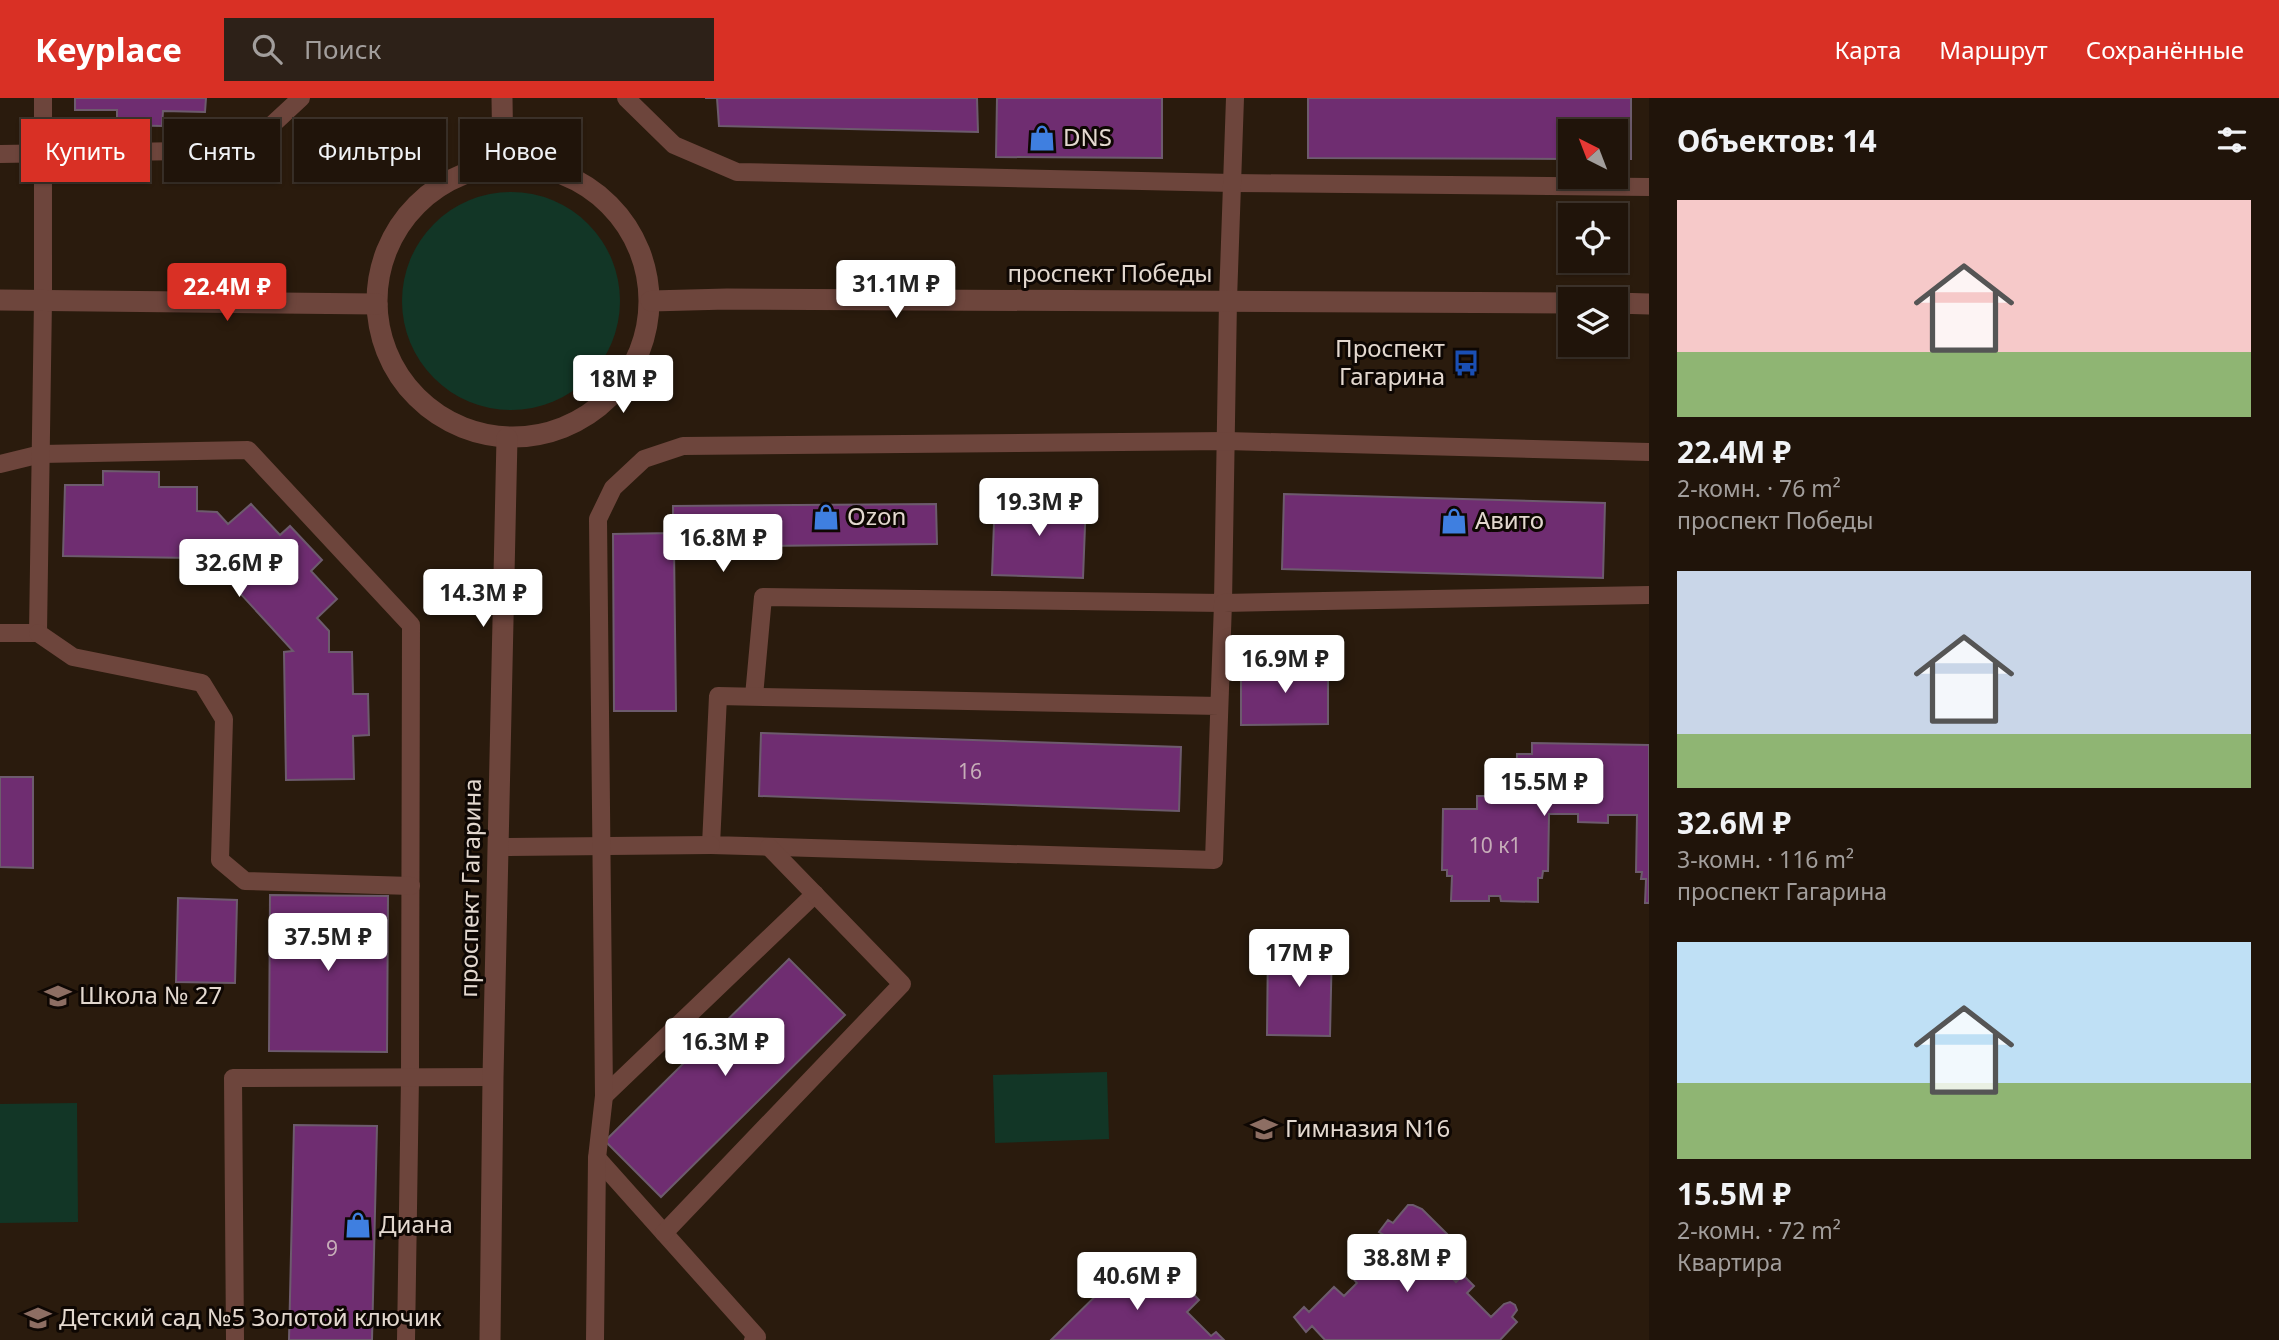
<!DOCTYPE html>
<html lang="ru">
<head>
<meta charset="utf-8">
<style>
  body { margin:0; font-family:"Noto Sans",sans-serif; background:#2d2118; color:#f1f3f6; height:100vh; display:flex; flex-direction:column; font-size:26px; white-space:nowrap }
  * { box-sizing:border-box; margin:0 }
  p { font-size:23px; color:#a29e9c }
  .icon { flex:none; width:38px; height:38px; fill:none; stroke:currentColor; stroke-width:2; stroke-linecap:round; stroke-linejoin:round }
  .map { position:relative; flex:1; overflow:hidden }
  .sheet { display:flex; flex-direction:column; background:#20140a; width:630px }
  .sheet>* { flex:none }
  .guide { position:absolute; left:21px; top:21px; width:665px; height:63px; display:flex; gap:14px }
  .needle { width:46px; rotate:318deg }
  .controls { position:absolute; left:1558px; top:21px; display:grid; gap:14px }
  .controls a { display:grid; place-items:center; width:70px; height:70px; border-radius:0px; background:#20140a; box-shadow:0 2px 5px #0004,0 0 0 2px #3d332b; font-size:35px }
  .price { position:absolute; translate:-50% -60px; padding:0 16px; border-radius:7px; background:#fff; color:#222; font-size:23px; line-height:46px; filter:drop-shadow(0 2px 4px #0008) }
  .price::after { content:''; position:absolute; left:50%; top:42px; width:21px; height:16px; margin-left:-10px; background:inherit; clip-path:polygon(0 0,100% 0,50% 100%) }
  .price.active { background:#d93025; color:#fff }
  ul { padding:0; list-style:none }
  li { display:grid; align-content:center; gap:14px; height:371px; padding:0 28px }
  li span { display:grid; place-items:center; height:217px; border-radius:0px; color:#555 }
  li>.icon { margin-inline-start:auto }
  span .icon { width:126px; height:126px; fill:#fffc; stroke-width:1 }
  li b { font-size:30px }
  h2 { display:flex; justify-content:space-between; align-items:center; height:84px; padding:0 28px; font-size:30px }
  .tag { padding:0 24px; border-radius:0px; background:#20140a; box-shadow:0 2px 5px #0004,0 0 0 2px #3d332b; font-size:24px; line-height:63px }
  .tag.active { background:#d93025; color:#fff }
  header { display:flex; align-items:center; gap:42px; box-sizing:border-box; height:98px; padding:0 35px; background:#d93025; color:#fff }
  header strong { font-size:33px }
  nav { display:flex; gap:38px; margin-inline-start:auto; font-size:24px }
  .search { width:490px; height:63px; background:#2d2118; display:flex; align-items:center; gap:18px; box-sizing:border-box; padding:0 24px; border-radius:0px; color:#a29e9c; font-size:26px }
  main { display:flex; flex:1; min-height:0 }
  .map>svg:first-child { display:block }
</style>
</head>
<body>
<header>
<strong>Keyplace</strong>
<div class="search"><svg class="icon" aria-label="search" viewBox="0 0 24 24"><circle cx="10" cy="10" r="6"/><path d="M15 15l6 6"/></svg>Поиск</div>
<nav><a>Карта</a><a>Маршрут</a><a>Сохранённые</a></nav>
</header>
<main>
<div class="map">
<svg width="1649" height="1242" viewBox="0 0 1649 1242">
  <rect width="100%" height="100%" fill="#2a1b0d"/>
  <g fill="#123626">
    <circle cx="511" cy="203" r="109"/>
    <path d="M1107,974L1109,1041L995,1045L993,977Z"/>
    <path d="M77,1005L78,1124L0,1125V1006Z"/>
  </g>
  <g fill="#6f2d71" stroke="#6d5b6d" stroke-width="2">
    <path d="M75,0H206L205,14L163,13L162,28L117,27V12H75Z"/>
    <path d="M705,0H977L978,34L719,28L717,0Z"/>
    <path d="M997,0H1162V60L996,59Z"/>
    <path d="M1308,0H1631V61H1615V33H1570V61L1308,60Z"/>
    <path d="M103,373L159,374V389H197V413L217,414L228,426L251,406L280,437L290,428L322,462L311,473L337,501L317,520L329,533V554H352L353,596H368L369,637L353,638L354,681L286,682L284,554L293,553L194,445L193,460L63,458L65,387H103Z"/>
    <path d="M1284,396L1605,405L1603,480L1282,471Z"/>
    <path d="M995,399L1086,402L1083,480L992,477Z"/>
    <path d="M936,406L937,446L674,449L676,613H614L613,436L673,435V408Z"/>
    <path d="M1328,567V626L1241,627V569Z"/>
    <path d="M761,635L1181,649L1179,713L759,698Z"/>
    <path d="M1532,645L1649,647V805H1645L1646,781H1641L1642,774H1636L1637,717H1608V725L1578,724V716H1549L1548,773H1543L1542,780H1538V804L1501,803L1500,798H1489V803H1451L1452,778H1447V772H1442L1443,711H1477V698H1516L1517,656H1532Z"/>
    <path d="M0,679H33V770L0,769Z"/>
    <path d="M270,797L388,798L387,954L269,953Z"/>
    <path d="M178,800L237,802L235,885L176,884Z"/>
    <path d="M1268,845L1332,846L1330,938L1267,937Z"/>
    <path d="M789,861L845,917L661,1099L605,1043Z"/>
    <path d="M294,1027L377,1028L372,1242H289Z"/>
    <path d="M1408,1107H1413L1422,1111L1447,1136L1439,1149L1435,1147L1428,1155L1456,1184L1463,1177L1474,1188L1467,1195L1491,1219L1504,1206L1510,1204L1515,1207L1517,1212L1512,1219L1517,1224L1500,1242H1325L1312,1228L1306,1234L1294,1219L1304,1209L1309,1214L1334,1189L1344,1198L1357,1185L1352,1179L1381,1150L1377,1146L1384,1137L1379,1134L1388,1122L1393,1125Z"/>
    <path d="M1134,1160L1172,1199L1185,1187L1199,1202L1187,1214L1211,1238L1216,1234L1224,1242H1051Z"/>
  </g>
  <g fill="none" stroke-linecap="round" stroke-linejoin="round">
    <g stroke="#6d453c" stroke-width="18">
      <path d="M626,0L674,47L737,74L1233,85L1649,89"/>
      <path d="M0,56L245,52L301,0"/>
      <path d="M0,366L41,356L248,352L411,527L410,979L406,1242"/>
      <path d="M0,535H38L43,202V0"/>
      <path d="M38,535L73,559L202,585L224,621L220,762L245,783L411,788"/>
      <path d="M754,598L763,499L1223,505L1228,202L1235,0"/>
      <path d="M1219,608L718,598L711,747L1214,762L1223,505L1649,497"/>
      <path d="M499,749L711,747"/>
      <path d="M604,998L815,796"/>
      <path d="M597,1060L757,1239L753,1242"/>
      <path d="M664,1135L902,886L769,749"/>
      <path d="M235,1242L233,980L493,979"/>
      <path d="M595,1242L597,1060L604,998L598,421L613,390L644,361L683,348L1227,343L1649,354"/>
    </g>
    <g stroke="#6d453c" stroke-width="21">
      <path d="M502,0L503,66"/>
      <circle cx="513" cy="203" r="136"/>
      <path d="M0,202L377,206"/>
      <path d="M651,203L727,201L1570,205"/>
      <path d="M1615,205L1649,206"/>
      <path d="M490,1242L493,979L507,340"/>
    </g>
  </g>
  <defs>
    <g id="shop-bare" transform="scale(2.1)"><path d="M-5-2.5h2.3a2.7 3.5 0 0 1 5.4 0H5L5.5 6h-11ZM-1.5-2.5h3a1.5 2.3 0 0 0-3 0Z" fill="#3f7fe0" stroke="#0e0703" stroke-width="2.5" paint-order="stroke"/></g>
    <g id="bus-bare" transform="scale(2.1)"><path d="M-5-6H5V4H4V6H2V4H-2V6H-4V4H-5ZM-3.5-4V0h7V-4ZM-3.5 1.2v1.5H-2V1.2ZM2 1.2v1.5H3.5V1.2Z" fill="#1a4fb4" stroke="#0e0703" stroke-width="2.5" paint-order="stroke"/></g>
    <g id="school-bare" transform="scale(2.1)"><path d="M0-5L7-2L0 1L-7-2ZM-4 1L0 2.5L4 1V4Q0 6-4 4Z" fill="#8d6e63" stroke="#0e0703" stroke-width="2.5" paint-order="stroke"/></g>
  </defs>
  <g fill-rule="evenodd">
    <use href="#shop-bare" x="1042" y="40"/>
    <use href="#bus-bare" x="1466" y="265"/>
    <use href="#shop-bare" x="826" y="419"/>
    <use href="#shop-bare" x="1454" y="423"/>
    <use href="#school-bare" x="58" y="898"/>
    <use href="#school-bare" x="1264" y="1031"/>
    <use href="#shop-bare" x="358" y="1127"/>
    <use href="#school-bare" x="38" y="1220"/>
  </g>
  <g text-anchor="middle" stroke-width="6" stroke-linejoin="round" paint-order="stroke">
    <g font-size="21" fill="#c6adb8">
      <text x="970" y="681">16</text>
      <text x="1495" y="755">10 к1</text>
      <text x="332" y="1158">9</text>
    </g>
    <g font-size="24" fill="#e3d8cf" stroke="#0e0703" text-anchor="start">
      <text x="1063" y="48">DNS</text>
      <text x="1445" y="259" text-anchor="end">Проспект<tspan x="1445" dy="28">Гагарина</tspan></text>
      <text x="847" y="427">Ozon</text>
      <text x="1475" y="431">Авито</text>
      <text x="79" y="906">Школа № 27</text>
      <text x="1285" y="1039">Гимназия N16</text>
      <text x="379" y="1135">Диана</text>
      <text x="59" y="1228">Детский сад №5 Золотой ключик</text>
    </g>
    <g font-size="24" fill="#e3d8cf" stroke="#0e0703">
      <text x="1110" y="184">проспект Победы</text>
      <text transform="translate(471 790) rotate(-89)" y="8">проспект Гагарина</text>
    </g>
  </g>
</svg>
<div class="controls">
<a><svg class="needle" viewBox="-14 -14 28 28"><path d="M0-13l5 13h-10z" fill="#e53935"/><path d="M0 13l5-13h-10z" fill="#a29e9c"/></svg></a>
<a><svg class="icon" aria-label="locate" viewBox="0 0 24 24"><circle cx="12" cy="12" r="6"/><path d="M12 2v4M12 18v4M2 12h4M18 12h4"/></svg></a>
<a><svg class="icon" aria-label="layers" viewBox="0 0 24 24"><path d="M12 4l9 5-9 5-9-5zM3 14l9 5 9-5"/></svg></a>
</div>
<b class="price" style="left:896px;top:222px">31.1M ₽</b>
<b class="price active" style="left:227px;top:225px">22.4M ₽</b>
<b class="price" style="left:623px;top:317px">18M ₽</b>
<b class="price" style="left:1039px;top:440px">19.3M ₽</b>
<b class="price" style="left:723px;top:476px">16.8M ₽</b>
<b class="price" style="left:239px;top:501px">32.6M ₽</b>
<b class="price" style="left:483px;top:531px">14.3M ₽</b>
<b class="price" style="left:1285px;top:597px">16.9M ₽</b>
<b class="price" style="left:1544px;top:720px">15.5M ₽</b>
<b class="price" style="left:328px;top:875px">37.5M ₽</b>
<b class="price" style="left:1299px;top:891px">17M ₽</b>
<b class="price" style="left:725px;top:980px">16.3M ₽</b>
<b class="price" style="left:1407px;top:1196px">38.8M ₽</b>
<b class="price" style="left:1137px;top:1214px">40.6M ₽</b>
<div class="guide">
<a class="tag active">Купить</a>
<a class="tag">Снять</a>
<a class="tag">Фильтры</a>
<a class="tag">Новое</a>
</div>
</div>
<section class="sheet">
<h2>Объектов: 14<svg class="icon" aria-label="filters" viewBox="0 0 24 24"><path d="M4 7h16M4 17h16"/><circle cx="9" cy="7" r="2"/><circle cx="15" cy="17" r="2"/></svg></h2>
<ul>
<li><span style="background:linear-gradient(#f6c9c9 70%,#8fb573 0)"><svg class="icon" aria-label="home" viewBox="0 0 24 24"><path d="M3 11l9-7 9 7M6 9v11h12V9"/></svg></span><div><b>22.4M ₽</b><p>2-комн. · 76 m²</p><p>проспект Победы</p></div></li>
<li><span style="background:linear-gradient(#c9d6e8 75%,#8fb573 0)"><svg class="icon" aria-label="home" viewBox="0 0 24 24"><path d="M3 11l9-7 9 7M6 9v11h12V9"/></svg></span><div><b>32.6M ₽</b><p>3-комн. · 116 m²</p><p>проспект Гагарина</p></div></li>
<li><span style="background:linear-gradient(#bfe0f5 65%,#8fb573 0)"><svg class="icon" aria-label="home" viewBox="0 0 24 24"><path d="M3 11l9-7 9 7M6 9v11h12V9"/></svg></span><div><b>15.5M ₽</b><p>2-комн. · 72 m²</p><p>Квартира</p></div></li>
</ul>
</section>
</main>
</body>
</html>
